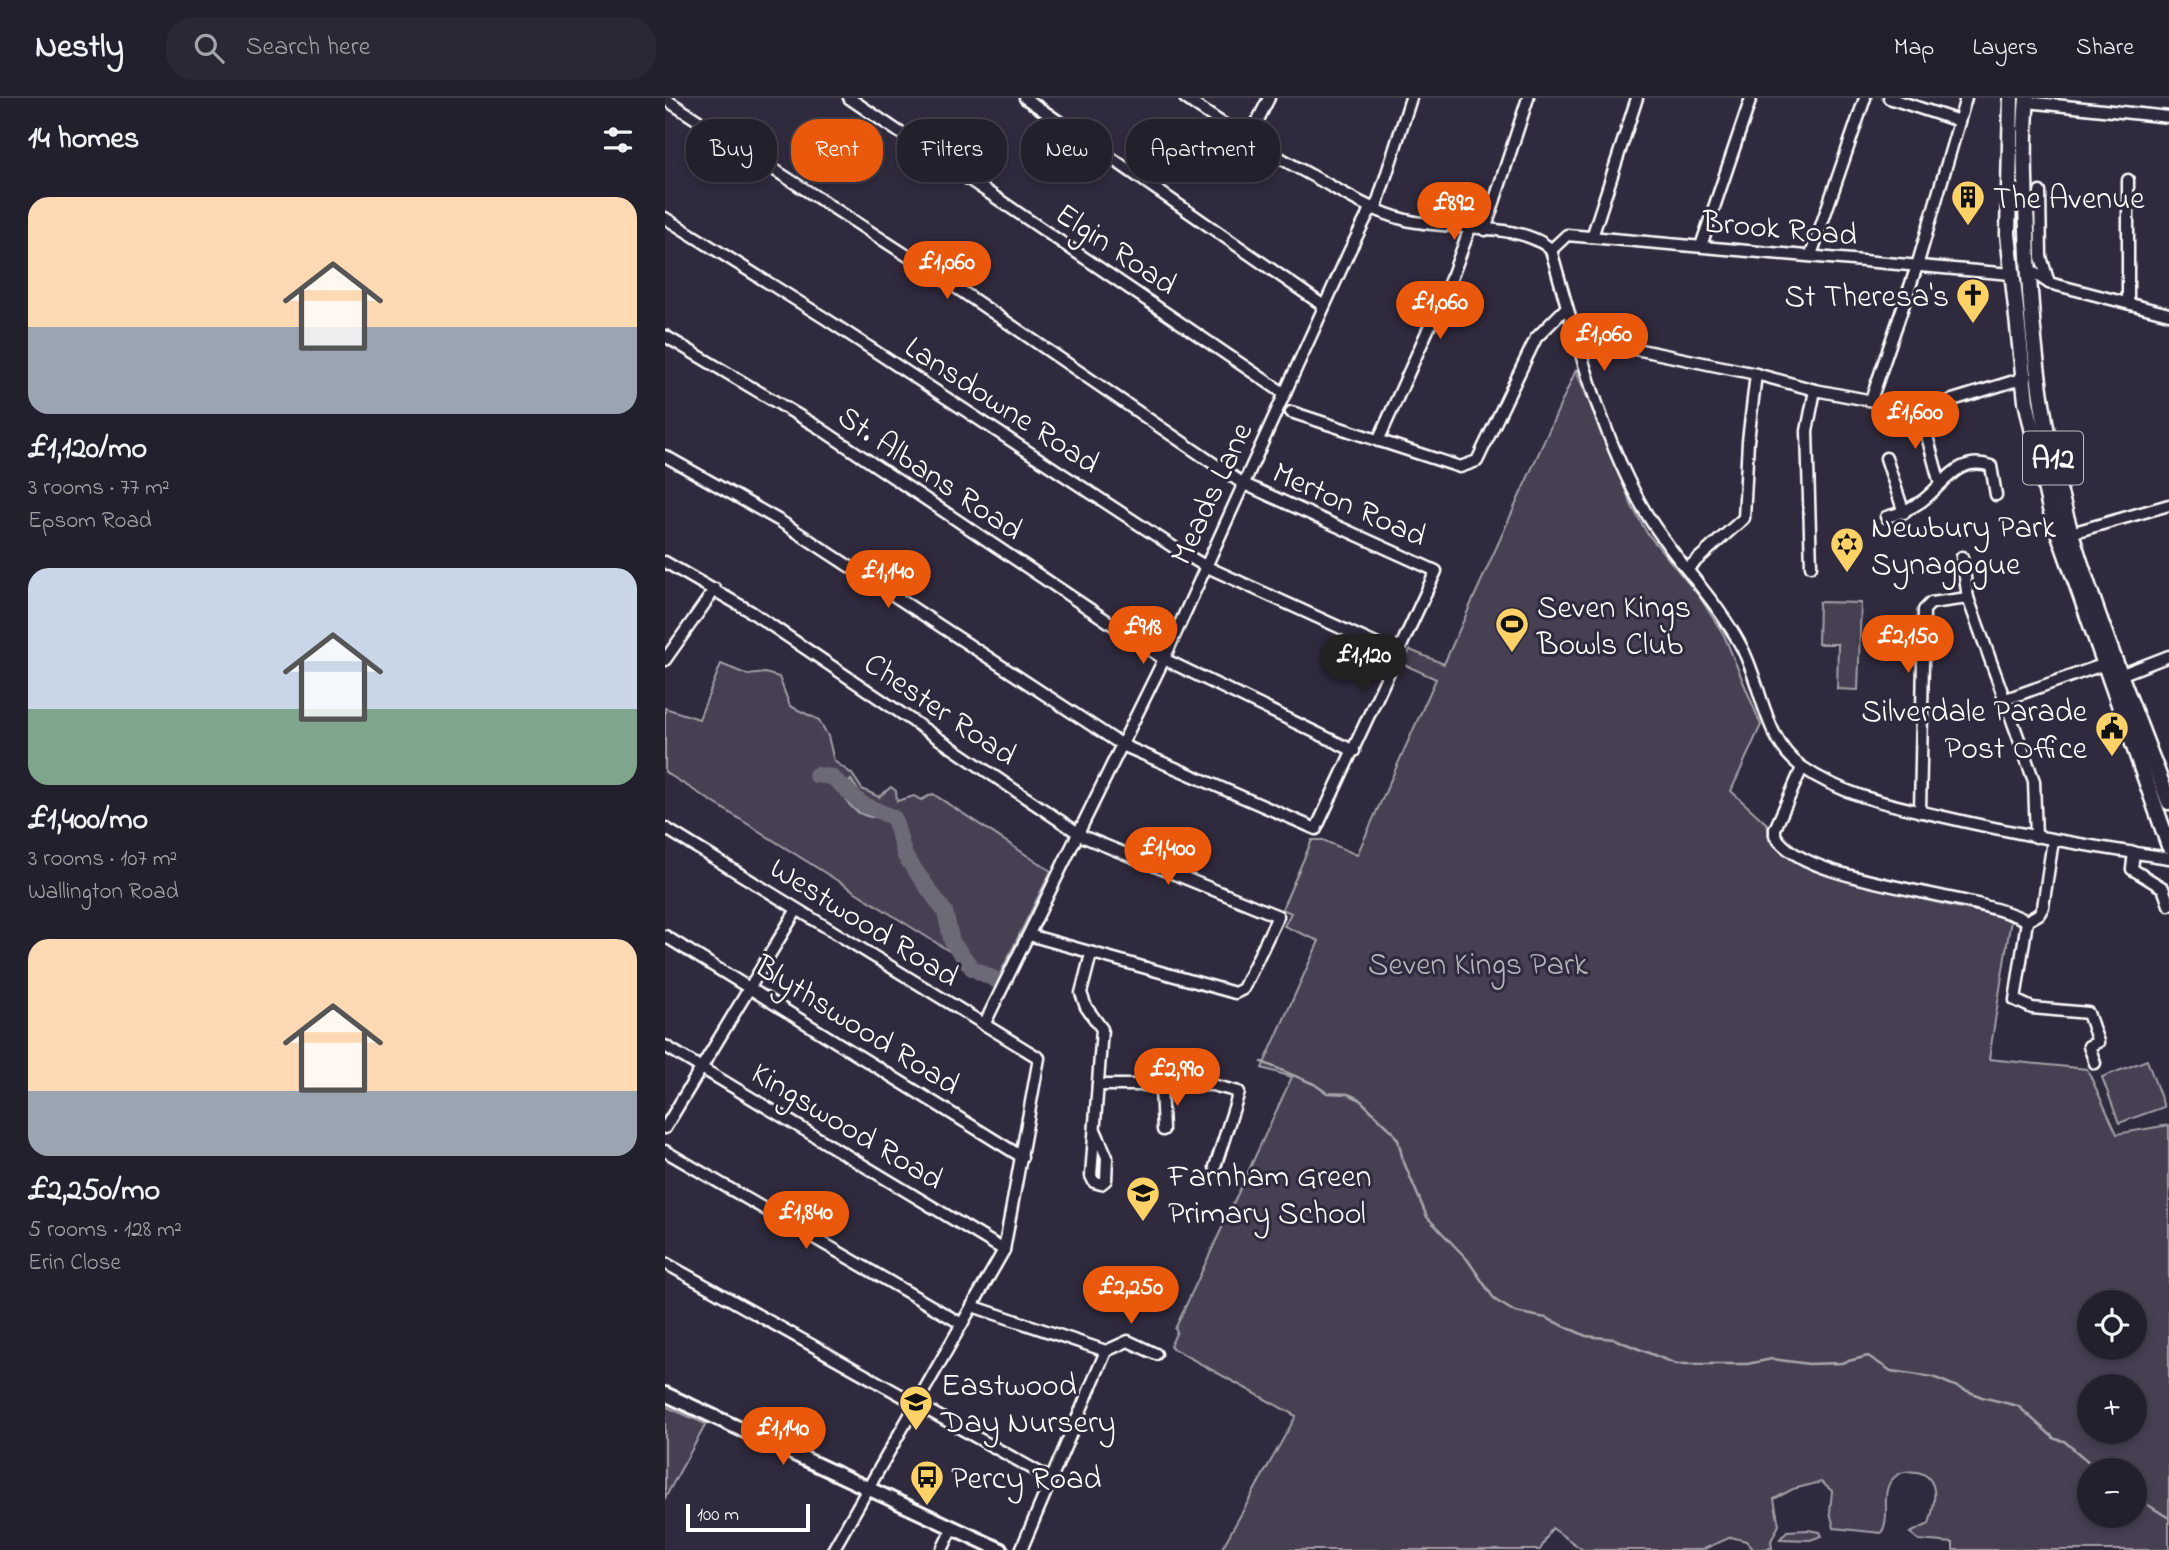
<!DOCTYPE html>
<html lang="en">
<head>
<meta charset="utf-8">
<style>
  body { margin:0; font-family:"Indie Flower",sans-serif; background:#2b2836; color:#f1f3f6; height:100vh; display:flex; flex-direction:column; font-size:26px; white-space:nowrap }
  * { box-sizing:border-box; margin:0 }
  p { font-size:23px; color:#a3a3aa }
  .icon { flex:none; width:38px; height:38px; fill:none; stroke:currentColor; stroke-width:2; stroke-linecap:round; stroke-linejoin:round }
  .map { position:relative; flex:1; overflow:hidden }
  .drawer { display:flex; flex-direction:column; background:#23202e; width:665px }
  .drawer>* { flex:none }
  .guide { position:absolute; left:21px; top:21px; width:665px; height:63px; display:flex; gap:14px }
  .buttons { position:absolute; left:1412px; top:1192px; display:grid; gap:14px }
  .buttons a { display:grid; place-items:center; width:70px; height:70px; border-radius:50%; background:#23202e; box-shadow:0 4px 10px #0003,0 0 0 2px #403e4a; font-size:35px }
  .scale { position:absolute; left:21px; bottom:18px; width:124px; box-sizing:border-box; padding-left:7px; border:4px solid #fff; border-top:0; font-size:19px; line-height:24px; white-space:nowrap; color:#fff; -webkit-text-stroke:5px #2f2a3d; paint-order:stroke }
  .price { position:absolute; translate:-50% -60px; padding:0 16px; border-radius:24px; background:#ea580c; color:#fff; font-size:23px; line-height:46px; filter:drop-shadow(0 2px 4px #0008) }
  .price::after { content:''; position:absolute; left:50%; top:42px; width:21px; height:16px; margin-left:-10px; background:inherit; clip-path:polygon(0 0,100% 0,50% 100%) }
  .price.active { background:#222; color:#fff }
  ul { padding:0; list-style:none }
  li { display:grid; align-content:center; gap:14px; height:371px; padding:0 28px }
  li span { display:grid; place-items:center; height:217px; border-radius:21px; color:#555 }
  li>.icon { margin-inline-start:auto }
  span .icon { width:126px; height:126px; fill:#fffc; stroke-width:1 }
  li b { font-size:30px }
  h2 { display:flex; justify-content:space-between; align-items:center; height:84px; padding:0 28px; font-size:30px }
  .chip { padding:0 24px; border-radius:28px; background:#23202e; box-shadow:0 4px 10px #0003,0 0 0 2px #403e4a; font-size:24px; line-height:63px }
  .chip.active { background:#ea580c; color:#fff }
  header { display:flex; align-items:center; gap:42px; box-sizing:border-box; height:98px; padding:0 35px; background:#23202e; border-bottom:2px solid #403e4a }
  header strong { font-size:33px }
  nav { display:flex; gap:38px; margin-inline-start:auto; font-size:24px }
  .search { width:490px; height:63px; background:#2b2836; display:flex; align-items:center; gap:18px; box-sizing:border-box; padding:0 24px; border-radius:28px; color:#a3a3aa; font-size:26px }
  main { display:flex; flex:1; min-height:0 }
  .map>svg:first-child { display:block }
</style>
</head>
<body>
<header>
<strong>Nestly</strong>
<div class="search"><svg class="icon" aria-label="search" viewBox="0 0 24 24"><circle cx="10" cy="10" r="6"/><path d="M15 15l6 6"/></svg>Search here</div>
<nav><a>Map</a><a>Layers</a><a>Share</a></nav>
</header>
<main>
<section class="drawer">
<h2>14 homes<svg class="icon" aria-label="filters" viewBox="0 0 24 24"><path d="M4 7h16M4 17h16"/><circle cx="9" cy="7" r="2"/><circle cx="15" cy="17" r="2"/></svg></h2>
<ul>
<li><span style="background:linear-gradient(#ffd9b3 60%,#9aa5b1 0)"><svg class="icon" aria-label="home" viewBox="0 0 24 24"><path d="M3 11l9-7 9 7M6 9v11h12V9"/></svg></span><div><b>£1,120/mo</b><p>3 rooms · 77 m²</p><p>Epsom Road</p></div></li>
<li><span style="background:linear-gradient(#c9d6e8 65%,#7fa58c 0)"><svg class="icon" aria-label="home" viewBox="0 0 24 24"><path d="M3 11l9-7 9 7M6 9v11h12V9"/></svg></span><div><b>£1,400/mo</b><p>3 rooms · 107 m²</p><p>Wallington Road</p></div></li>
<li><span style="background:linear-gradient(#ffd9b3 70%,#9aa5b1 0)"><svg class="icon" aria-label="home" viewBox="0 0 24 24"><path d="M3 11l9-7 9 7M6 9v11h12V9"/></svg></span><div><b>£2,250/mo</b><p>5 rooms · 128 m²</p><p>Erin Close</p></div></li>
</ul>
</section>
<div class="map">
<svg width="1504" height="1452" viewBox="0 0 1504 1452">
  <rect width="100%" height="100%" fill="#2f2a3d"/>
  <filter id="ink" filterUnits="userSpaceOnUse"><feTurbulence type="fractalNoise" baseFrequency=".0143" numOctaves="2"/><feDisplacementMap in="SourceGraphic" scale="14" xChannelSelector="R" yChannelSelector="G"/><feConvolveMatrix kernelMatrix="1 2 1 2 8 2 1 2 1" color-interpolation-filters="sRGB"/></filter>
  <g filter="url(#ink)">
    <g fill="#464152" stroke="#a2a0a8" stroke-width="2" fill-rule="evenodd">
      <path d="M911,272L967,408L982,435L1034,498L1059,537L1096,627L1066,693L1103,727L1104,742C1145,783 1287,807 1346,821L1324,961L1422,971L1452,1036L1504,1027V1452H1288V1445L1254,1442L1245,1435L1264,1426C1269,1409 1277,1379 1252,1374C1245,1373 1237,1373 1231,1378C1212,1392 1228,1418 1216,1435L1169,1430L1165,1414L1167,1393L1156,1384L1128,1391L1109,1401L1114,1427L1106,1443L1107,1450L1089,1452L1081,1443L1066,1439L1037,1452H918L887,1430L875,1452H556L631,1318L505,1249L512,1233L510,1231L627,979L597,970L654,843L619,828L626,815L617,811L647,742H658L692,757L771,581L738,566L745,552L779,566ZM1424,1204H1470V1250H1424ZM1424,1288H1470V1334H1424ZM1424,1372H1470V1418H1424Z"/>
      <path d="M1154,504L1196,505L1193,592L1172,591L1173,546H1153Z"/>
      <path d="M56,566L83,577L100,575L114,579L125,608L154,622L163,638L169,663L187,676L197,691L214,699L226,689L231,693L232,703L249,698L256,702L268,696L386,773L333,880L292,858L0,674V610L34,621Z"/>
      <path d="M1482,962L1499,1009L1454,1025L1437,979Z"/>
      <path d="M0,1308L41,1326L0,1400Z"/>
      <path d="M1143,1432L1155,1434L1157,1438L1145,1442L1115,1441L1122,1433Z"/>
    </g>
    <path fill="#6d6a77" stroke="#a7a6ad" stroke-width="2" d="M186,682L198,700L215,709L214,718C198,723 176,706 179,689Z"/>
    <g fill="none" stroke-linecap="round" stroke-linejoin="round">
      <g stroke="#a7a6ad" stroke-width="2.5">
        <path d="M597,964L649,986L662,995L683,996L694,1001L727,1033L733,1042L738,1062L762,1119L802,1161L830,1202L850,1214L881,1220L921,1238L949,1241L1011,1266H1082L1107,1261L1144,1266L1176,1265L1203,1258L1226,1273L1268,1279L1317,1299L1353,1308L1390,1341L1399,1343L1433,1372"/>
        <path d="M1470,1399L1504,1420"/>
      </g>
      <path stroke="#6d6a77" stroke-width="16" d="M151,677L167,679L196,705L229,720L240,758L280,814L287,844L307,870L331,882"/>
      <g stroke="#fff" stroke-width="15">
        <g id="minor">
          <path d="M184,0L620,296"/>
          <path d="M360,0L659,208"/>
          <path d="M520,0C563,31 607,56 653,81C682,97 709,114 741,122C779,132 860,124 886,152C910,236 936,340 981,415C1009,462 1050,499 1076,548C1097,586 1099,643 1137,669C1178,698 1227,707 1275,718C1351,736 1427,749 1504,760"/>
          <path d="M1224,0L1294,23"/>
          <path d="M0,1L286,186L577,385L771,473L651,731L457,647L115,423L0,358"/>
          <path d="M1362,4L1504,19"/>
          <path d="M582,44L604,0"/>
          <path d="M1375,94L1376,159L1384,185"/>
          <path d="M0,120L158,219L513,452L540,468L735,557"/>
          <path d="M820,132L863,0"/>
          <path d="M927,139L972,0"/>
          <path d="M1036,148L1086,0"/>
          <path d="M886,152L902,137L1346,176"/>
          <path d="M1146,157L1200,0"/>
          <path d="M1363,171L1384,185L1504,216"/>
          <path d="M1463,205V82"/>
          <path d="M0,238L153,329L499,561L689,653"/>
          <path d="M913,239L1091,276L1150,292L1255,312L1359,280"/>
          <path d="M1206,302L1252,168L1301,0"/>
          <path d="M1255,312L1275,386"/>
          <path d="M626,314L795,369L812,363L871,240L902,209"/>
          <path d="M713,343L788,176L805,130"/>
          <path d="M1221,360L1239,415"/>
          <path d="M1221,419C1235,416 1245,411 1257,403C1278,388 1293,356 1326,368L1331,397"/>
          <path d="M1406,435L1504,407"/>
          <path d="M1297,459L1303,500L1369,683L1371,739"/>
          <path d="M0,464L85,513L419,739L613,818L578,891L570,895L364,837"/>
          <path d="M1146,468L1142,333L1150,292"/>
          <path d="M1023,470L1079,420L1083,343L1091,276"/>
          <path d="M0,562L50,491"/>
          <path d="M1455,577L1504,558"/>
          <path d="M1341,601L1440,566"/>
          <path d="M1137,670L1110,731V737C1139,788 1307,793 1362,823"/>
          <path d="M1255,714L1259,512L1266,505L1303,500"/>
          <path d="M0,730L374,960L339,1152L168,1452"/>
          <path d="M1469,754L1467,771L1498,790L1504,807"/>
          <path d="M1362,823L1350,902L1367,910L1423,915L1433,944L1424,948L1430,965"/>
          <path d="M1362,823L1374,816L1378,809L1388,742"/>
          <path d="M0,838L357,1059"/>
          <path d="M426,856L416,895L421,909L437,931L426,1078L429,1084L436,1086L441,1082L442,1059L431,1034"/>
          <path d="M319,927L499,561L684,154L703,116L712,106L746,0"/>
          <path d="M0,948L339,1152"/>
          <path d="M433,987H547L574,994L550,1069"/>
          <path d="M496,989L498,1032"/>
          <path d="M0,1030L131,813"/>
          <path d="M0,1053L297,1226"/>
          <path d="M0,1165L384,1380"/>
          <path d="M307,1208L441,1253L356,1452"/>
          <path d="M441,1253L463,1243L491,1256"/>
          <path d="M277,1452L288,1429"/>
        </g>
      </g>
      <g stroke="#fff" stroke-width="18">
        <path id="major" d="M0,1296L336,1452"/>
      </g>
      <g stroke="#fff" stroke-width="19">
        <g id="highway">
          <path d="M1346,0L1343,136L1361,303L1385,411L1504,748"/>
          <path d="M1362,0C1358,44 1360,88 1362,132C1365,234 1376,337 1406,435C1434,526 1470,615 1504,704"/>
        </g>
      </g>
      <use href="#minor" stroke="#2f2a3d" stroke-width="10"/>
      <use href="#major" stroke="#2f2a3d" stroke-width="12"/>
      <use href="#highway" stroke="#2f2a3d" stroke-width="14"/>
    </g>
  </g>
  <defs>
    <g id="building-pin" transform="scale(1.75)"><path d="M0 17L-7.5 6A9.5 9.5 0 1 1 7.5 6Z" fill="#ffd166" stroke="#2f2a3d"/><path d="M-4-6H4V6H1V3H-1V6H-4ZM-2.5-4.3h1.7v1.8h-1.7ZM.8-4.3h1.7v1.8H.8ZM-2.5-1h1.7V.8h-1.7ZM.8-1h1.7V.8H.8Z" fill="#111"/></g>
    <g id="church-pin" transform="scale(1.75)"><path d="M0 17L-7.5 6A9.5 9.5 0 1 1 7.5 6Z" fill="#ffd166" stroke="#2f2a3d"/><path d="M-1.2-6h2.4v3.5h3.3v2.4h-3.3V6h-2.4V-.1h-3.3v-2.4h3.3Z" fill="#111"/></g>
    <g id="synagogue-pin" transform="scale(1.75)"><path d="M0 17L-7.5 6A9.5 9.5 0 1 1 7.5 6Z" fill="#ffd166" stroke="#2f2a3d"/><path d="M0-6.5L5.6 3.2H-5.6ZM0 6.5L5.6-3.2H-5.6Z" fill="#111"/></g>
    <g id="stadium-pin" transform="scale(1.75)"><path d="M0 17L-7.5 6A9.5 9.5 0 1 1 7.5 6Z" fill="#ffd166" stroke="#2f2a3d"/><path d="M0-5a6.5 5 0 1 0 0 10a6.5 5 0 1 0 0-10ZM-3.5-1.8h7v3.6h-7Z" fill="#111"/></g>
    <g id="civic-pin" transform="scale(1.75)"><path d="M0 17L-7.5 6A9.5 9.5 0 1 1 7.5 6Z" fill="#ffd166" stroke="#2f2a3d"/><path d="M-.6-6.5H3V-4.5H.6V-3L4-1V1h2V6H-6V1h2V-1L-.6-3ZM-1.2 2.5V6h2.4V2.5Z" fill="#111"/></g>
    <g id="school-pin" transform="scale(1.75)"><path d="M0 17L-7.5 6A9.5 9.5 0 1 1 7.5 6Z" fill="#ffd166" stroke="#2f2a3d"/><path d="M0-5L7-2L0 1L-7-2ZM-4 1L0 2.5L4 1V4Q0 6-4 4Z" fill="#111"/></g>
    <g id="bus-pin" transform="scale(1.75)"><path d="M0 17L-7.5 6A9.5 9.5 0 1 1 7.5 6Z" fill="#ffd166" stroke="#2f2a3d"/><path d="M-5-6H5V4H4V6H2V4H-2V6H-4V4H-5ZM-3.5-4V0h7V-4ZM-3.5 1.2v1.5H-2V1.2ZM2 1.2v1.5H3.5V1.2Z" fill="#111"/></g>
  </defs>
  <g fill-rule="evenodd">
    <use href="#building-pin" x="1303" y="99"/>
    <use href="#church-pin" x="1308" y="197"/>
    <use href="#synagogue-pin" x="1182" y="446"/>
    <use href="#stadium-pin" x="847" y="526"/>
    <use href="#civic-pin" x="1447" y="630"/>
    <use href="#school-pin" x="478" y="1095"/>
    <use href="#school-pin" x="251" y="1304"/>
    <use href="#bus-pin" x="262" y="1379"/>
  </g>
  <g text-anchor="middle" stroke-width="6" stroke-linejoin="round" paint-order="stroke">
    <rect fill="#2f2a3d" stroke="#c1bfc5" stroke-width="2" x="1358" y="333.5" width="60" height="53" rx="5"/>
    <g font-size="30" font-weight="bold" fill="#fff">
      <text x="1388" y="370">A12</text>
    </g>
    <g font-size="32" fill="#fff" stroke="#2f2a3d" text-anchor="start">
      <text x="1328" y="110">The Avenue</text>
      <text x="1284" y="208" text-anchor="end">St Theresa's</text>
      <text x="1206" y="439">Newbury Park<tspan x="1206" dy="37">Synagogue</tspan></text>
      <text x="872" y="519">Seven Kings<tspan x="872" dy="37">Bowls Club</tspan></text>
      <text x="1422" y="623" text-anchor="end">Silverdale Parade<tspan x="1422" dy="37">Post Office</tspan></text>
      <text x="503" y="1088">Farnham Green<tspan x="503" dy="37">Primary School</tspan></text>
      <text x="276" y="1297">Eastwood<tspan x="276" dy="37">Day Nursery</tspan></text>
      <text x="286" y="1390">Percy Road</text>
    </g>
    <g font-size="32" fill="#fff" stroke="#2f2a3d">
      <text transform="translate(1115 129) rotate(5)" y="11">Brook Road</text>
      <text transform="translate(452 150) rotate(34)" y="11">Elgin Road</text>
      <text transform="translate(338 306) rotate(33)" y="11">Lansdowne Road</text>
      <text transform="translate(266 374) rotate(34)" y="11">St. Albans Road</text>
      <text transform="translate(545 395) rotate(-65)" y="11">Meads Lane</text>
      <text transform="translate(685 405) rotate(24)" y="11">Merton Road</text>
      <text transform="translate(276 610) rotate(34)" y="11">Chester Road</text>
      <text transform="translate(200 823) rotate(32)" y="11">Westwood Road</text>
      <text transform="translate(193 926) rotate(32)" y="11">Blythswood Road</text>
      <text transform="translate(183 1027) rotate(31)" y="11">Kingswood Road</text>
    </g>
    <g font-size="32" fill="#b5b3ba" stroke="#2f2a3d">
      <text x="813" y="876">Seven Kings Park</text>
    </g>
  </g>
</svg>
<div class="buttons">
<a><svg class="icon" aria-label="locate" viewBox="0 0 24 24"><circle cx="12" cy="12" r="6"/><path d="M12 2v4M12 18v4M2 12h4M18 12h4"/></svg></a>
<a>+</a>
<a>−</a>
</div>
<div class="scale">100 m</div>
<b class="price" style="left:789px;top:144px">£892</b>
<b class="price" style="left:282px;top:203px">£1,060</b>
<b class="price" style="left:775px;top:243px">£1,060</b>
<b class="price" style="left:939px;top:275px">£1,060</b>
<b class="price" style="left:1250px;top:353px">£1,600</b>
<b class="price" style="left:223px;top:512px">£1,140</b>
<b class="price" style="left:478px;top:568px">£918</b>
<b class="price" style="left:1243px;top:577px">£2,150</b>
<b class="price active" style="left:699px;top:596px">£1,120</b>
<b class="price" style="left:503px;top:789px">£1,400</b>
<b class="price" style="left:512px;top:1010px">£2,990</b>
<b class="price" style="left:141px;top:1153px">£1,840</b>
<b class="price" style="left:466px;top:1228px">£2,250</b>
<b class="price" style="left:118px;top:1369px">£1,140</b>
<div class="guide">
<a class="chip">Buy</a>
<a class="chip active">Rent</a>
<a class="chip">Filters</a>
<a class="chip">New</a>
<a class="chip">Apartment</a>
</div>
</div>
</main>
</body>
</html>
